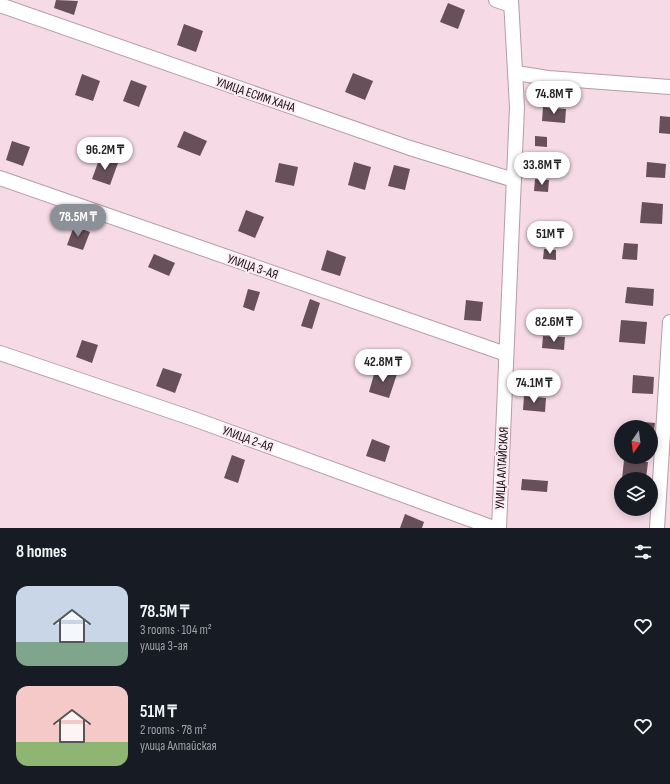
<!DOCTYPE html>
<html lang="en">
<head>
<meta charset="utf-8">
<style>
  body { margin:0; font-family:"Sofia Sans Condensed",sans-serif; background:#242831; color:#f1f3f6; height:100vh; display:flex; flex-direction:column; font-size:15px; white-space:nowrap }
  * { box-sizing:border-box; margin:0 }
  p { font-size:13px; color:#9ea1a6 }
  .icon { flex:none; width:22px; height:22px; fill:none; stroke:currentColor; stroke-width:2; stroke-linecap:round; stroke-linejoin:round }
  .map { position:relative; height:528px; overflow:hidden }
  .panel { display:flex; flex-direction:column; background:#171b24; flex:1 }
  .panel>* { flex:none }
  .needle { width:26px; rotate:194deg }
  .fabs { position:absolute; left:614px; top:420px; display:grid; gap:8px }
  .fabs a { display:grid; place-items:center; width:44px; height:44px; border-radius:50%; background:#171b24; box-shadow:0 2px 10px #0003; font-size:20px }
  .price { position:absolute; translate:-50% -34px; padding:0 9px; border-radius:14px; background:#fff; color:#222; font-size:13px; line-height:26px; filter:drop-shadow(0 1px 2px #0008) }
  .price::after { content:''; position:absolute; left:50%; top:24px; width:12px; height:9px; margin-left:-6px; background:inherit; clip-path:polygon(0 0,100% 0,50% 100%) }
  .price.current { background:#8c9099; color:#fff }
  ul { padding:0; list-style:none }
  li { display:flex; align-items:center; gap:12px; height:100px; padding:0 16px }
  li span { display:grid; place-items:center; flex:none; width:112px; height:80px; border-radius:12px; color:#555 }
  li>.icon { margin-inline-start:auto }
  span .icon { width:48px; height:48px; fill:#fffc; stroke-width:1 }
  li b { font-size:17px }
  h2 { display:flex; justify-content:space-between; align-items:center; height:48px; padding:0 16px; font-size:17px }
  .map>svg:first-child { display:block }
</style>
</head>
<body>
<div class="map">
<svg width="670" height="528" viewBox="0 0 670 528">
  <rect width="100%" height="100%" fill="#f6dae6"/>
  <g fill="#67505a">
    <path d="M56,0L78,1L74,15L54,8Z"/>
    <path d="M448,3L465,10L458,29L440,22Z"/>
    <path d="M184,24L203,31L196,52L177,45Z"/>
    <path d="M353,73L373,81L365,100L345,92Z"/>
    <path d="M82,74L100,81L93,101L75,95Z"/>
    <path d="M131,80L147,86L139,107L123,101Z"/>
    <path d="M543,107L566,109L565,123L542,121Z"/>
    <path d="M660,116L670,117V134L659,133Z"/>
    <path d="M184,131L207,141L200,156L177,147Z"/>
    <path d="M535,136L547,137V147L535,146Z"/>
    <path d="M12,141L30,147L23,166L6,160Z"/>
    <path d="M100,157L118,163L110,185L92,179Z"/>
    <path d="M354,162L371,167L365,190L348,185Z"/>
    <path d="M647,162L666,164L665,178L646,177Z"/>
    <path d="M279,163L298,167L294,186L275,182Z"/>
    <path d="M394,165L410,169L405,190L388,186Z"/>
    <path d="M535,179L549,180L548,192L534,191Z"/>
    <path d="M642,202L663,204L662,224L640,223Z"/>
    <path d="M246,210L264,217L255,238L238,231Z"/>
    <path d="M74,226L90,232L83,250L67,245Z"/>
    <path d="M624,243L638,244L637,260L622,259Z"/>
    <path d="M544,249L556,250V260L543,259Z"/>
    <path d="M327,250L346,257L340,276L321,270Z"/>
    <path d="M154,254L175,263L169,276L148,267Z"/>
    <path d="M627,287L654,289L653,306L625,303Z"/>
    <path d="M248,289L260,292L254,311L243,307Z"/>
    <path d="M310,299L320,303L312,329L301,326Z"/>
    <path d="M466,300L483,302L481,321L464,320Z"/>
    <path d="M621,320L647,322L645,344L619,342Z"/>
    <path d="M543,336L565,337L564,350L542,348Z"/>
    <path d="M82,340L98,345L92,363L76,357Z"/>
    <path d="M376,367L397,374L389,398L369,392Z"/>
    <path d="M163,368L182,374L175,393L156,386Z"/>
    <path d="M633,375L654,377L653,394L632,393Z"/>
    <path d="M526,378L545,380L544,392L525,391Z"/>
    <path d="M524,396L546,398L545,412L523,410Z"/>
    <path d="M633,421L655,423L653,440H651V427H633Z"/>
    <path d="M372,439L390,446L385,462L366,456Z"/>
    <path d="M232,455L245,460L238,483L224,478Z"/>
    <path d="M624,460L648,462L646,479H622Z"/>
    <path d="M522,479L548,481L547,492L521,490Z"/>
    <path d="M405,514L424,522L422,528H400Z"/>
  </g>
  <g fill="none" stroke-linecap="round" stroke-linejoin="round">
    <g stroke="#b69ca7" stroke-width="16">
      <g id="minor">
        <path d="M496,0L511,5"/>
        <path d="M0,5L410,148L514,180"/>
        <path d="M516,73L548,78L670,87"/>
        <path d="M0,178L506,354"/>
        <path d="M0,353L194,419L494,528"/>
        <path d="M499,528L517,107L511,0"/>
        <path d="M657,528L670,322"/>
      </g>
    </g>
    <use href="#minor" stroke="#fff" stroke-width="14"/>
  </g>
  <g text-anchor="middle" stroke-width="4" stroke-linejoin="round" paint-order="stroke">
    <g font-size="13" fill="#150c11" stroke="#fcebf2">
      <text transform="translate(256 94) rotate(19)" y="5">УЛИЦА ЕСИМ ХАНА</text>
      <text transform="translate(253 266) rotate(19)" y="5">УЛИЦА 3-АЯ</text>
      <text transform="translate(248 438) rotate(20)" y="5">УЛИЦА 2-АЯ</text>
      <text transform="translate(501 468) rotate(-87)" y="5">УЛИЦА АЛТАЙСКАЯ</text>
    </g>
  </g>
</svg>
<div class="fabs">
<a><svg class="needle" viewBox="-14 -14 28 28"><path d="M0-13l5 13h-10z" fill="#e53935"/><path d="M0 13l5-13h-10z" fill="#9ea1a6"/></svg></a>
<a><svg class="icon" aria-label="layers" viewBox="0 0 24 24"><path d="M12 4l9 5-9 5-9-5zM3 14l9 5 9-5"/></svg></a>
</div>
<b class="price" style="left:554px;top:115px">74.8M ₸</b>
<b class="price" style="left:105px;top:171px">96.2M ₸</b>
<b class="price" style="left:542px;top:186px">33.8M ₸</b>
<b class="price current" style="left:78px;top:238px">78.5M ₸</b>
<b class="price" style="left:550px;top:255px">51M ₸</b>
<b class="price" style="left:554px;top:343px">82.6M ₸</b>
<b class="price" style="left:383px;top:383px">42.8M ₸</b>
<b class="price" style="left:534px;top:404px">74.1M ₸</b>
</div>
<section class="panel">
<h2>8 homes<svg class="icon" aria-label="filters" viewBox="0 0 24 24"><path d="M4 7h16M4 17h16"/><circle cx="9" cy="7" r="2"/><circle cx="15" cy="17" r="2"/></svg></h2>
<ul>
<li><span style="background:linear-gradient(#c9d6e8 70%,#7fa58c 0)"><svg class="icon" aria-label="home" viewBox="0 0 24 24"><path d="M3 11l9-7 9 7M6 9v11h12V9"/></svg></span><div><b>78.5M ₸</b><p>3 rooms · 104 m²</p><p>улица 3-ая</p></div><svg class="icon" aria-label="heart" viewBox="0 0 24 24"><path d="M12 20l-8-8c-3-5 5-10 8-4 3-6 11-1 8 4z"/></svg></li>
<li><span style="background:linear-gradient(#f6c9c9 70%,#8fb573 0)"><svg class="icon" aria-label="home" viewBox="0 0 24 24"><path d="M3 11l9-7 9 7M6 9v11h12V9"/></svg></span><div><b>51M ₸</b><p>2 rooms · 78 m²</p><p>улица Алтайская</p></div><svg class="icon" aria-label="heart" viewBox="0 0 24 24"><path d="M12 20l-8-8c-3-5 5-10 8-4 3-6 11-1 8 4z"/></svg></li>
</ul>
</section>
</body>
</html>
